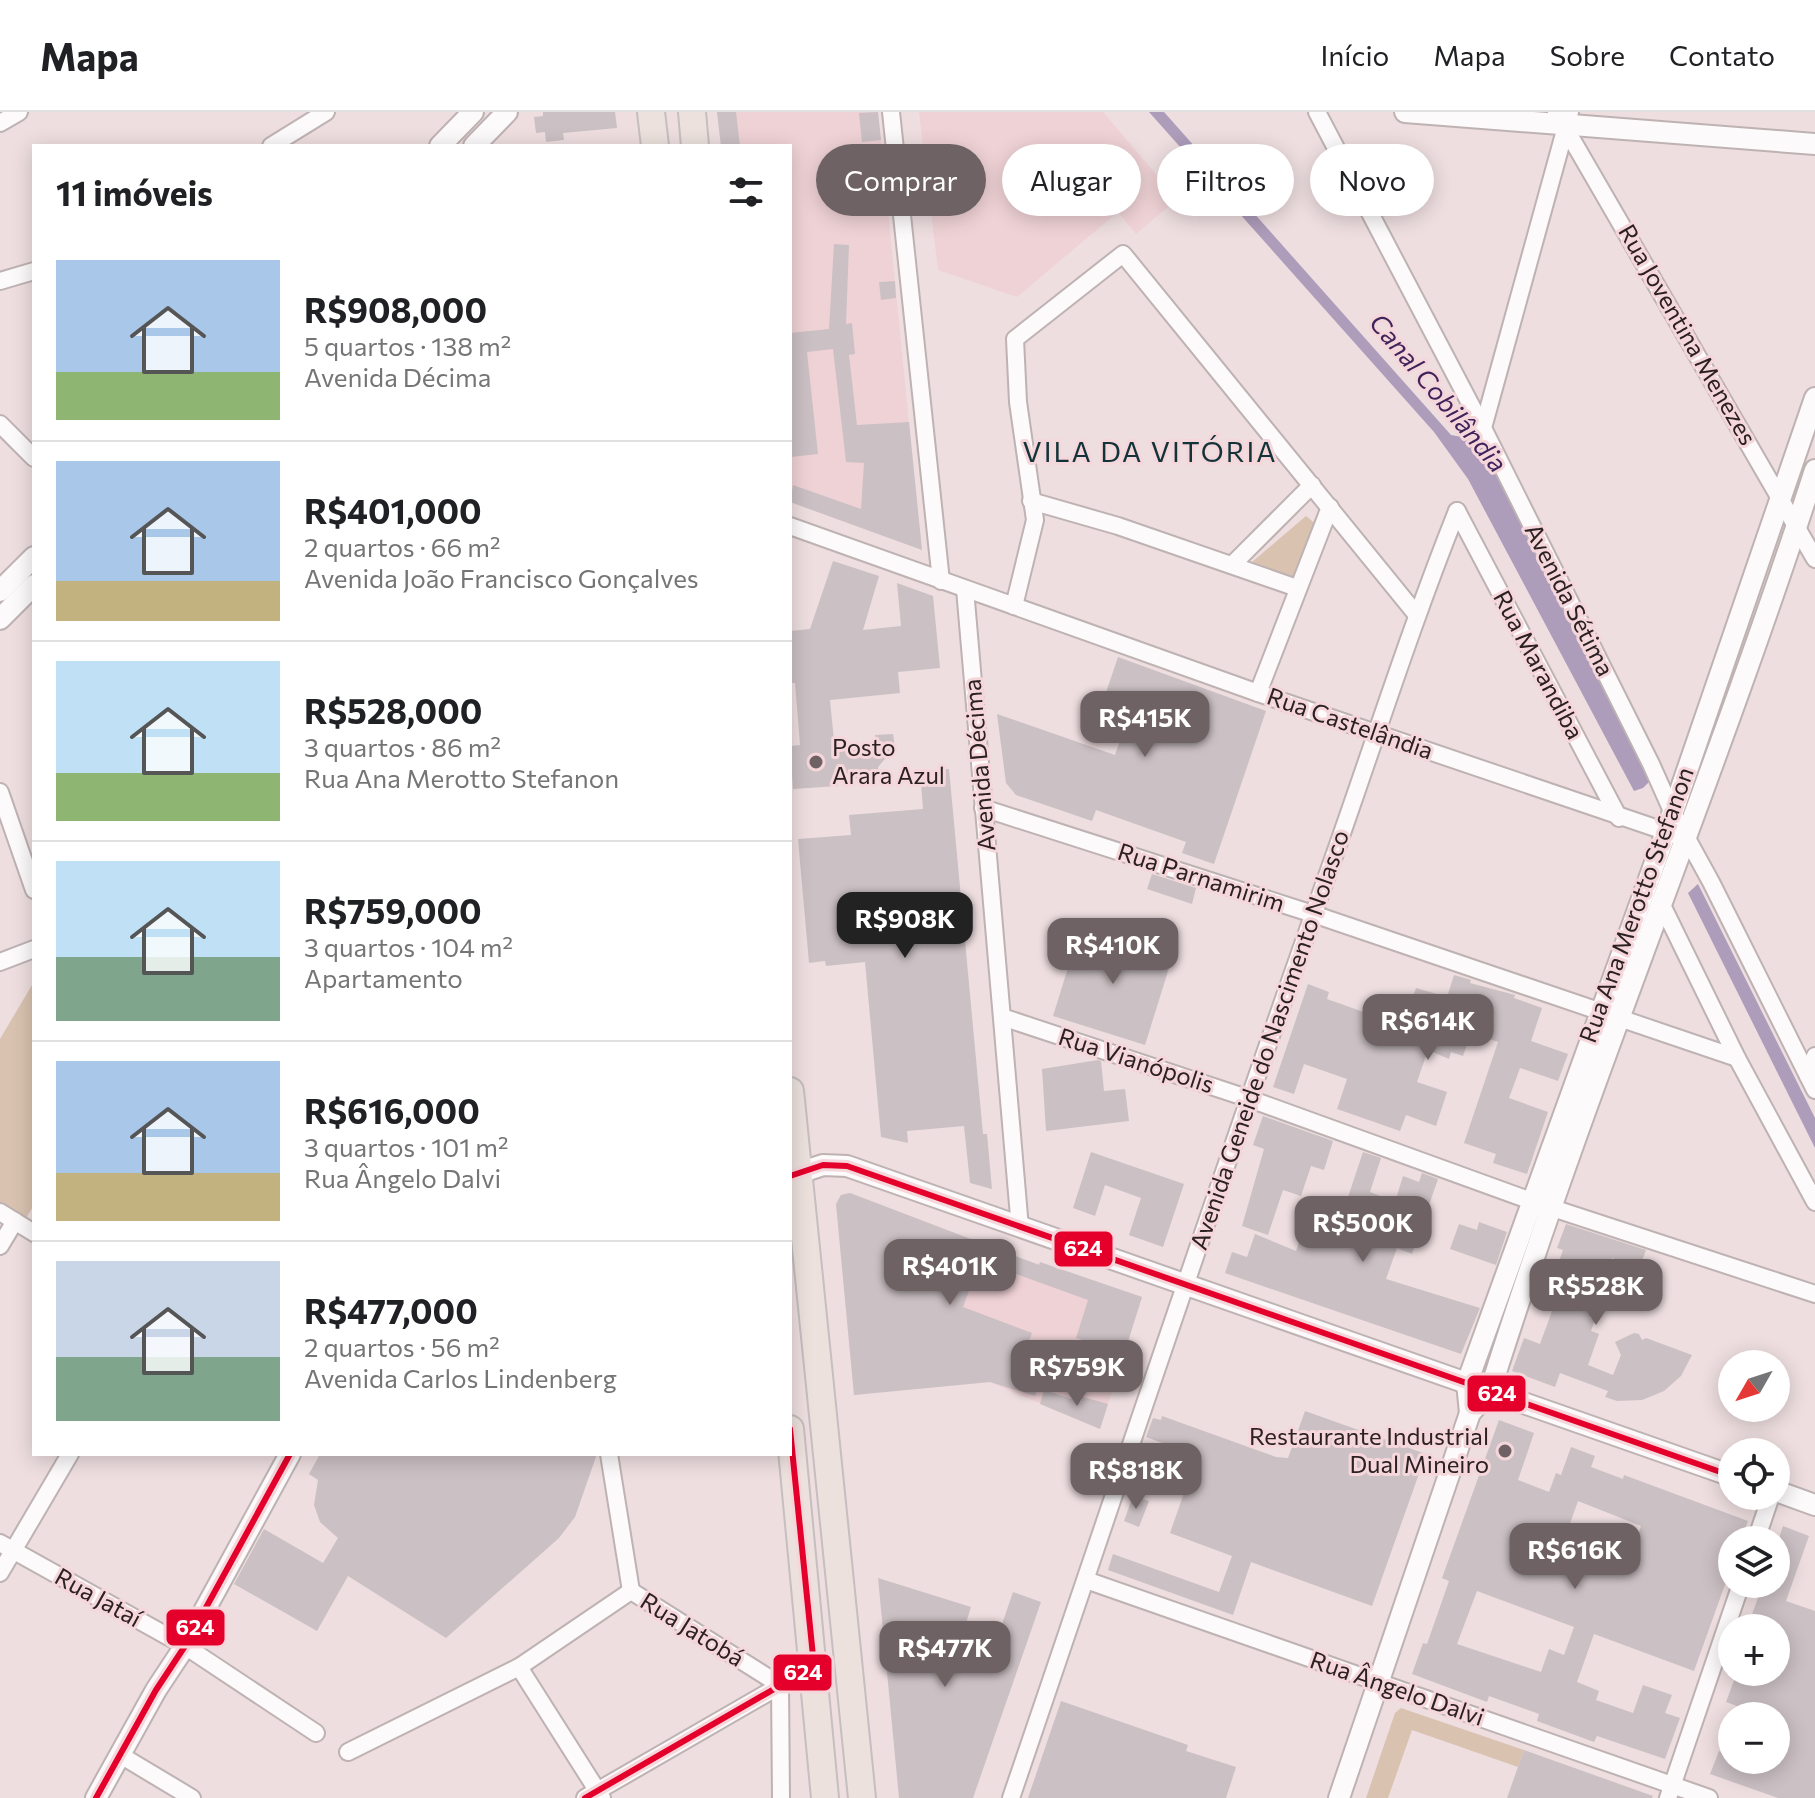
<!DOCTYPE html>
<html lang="pt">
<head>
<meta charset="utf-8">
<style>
  body { margin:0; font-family:Commissioner,sans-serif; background:#f2f2f2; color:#202124; height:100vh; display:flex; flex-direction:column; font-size:30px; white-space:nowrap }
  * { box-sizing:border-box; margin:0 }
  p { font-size:26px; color:#757577 }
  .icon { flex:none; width:44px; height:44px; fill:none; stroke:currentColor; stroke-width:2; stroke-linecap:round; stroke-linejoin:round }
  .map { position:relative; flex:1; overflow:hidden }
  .panel { position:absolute; left:32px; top:32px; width:760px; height:1312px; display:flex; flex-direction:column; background:#fff; border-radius:0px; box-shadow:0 4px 20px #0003 }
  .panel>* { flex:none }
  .banner { position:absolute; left:816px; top:32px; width:760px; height:72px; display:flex; gap:16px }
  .needle { width:52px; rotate:231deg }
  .controls { position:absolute; left:1718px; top:1238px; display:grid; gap:16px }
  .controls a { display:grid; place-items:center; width:72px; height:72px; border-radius:50%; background:#fff; box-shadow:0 4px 20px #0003; font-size:40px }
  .price { position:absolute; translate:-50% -68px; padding:0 18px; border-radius:16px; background:#6f6264; color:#fff; font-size:26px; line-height:52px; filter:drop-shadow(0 2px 4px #0008) }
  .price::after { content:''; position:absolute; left:50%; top:48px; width:24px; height:18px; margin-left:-12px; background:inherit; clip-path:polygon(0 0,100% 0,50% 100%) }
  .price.on { background:#222; color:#fff }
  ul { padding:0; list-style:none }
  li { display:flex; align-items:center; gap:24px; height:200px; padding:0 24px }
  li+li { border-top:2px solid #e0e0e0 }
  li span { display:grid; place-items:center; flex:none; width:224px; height:160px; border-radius:0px; color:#555 }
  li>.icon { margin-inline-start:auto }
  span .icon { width:96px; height:96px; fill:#fffc; stroke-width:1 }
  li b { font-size:34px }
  h2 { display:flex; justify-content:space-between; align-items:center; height:96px; padding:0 24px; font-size:34px }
  .chip { padding:0 28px; border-radius:36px; background:#fff; box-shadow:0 4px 20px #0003; font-size:28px; line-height:72px }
  .chip.on { background:#6f6264; color:#fff }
  header { display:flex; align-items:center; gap:48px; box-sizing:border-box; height:112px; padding:0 40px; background:#fff; border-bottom:2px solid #e0e0e0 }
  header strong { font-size:38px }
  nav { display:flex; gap:44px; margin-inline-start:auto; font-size:28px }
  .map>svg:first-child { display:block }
</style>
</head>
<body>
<header>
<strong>Mapa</strong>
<nav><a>Início</a><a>Mapa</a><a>Sobre</a><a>Contato</a></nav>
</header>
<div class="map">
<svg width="1815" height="1686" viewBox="0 0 1815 1686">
  <rect width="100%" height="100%" fill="#eedee0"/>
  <g fill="#efd2d6">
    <path d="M717,0H878L921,432L917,436L790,390V34H721Z"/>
    <path d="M919,0H1103L1177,87L1136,122L1118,100L1017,185L938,158Z"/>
    <path d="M850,1081L1014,1144L1142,1185L1100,1317L990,1270L854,1283L836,1092L841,1083Z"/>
  </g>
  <g fill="#d9c2b0">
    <path d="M1306,404L1317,413L1290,471L1252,450Z"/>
    <path d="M32,873L34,1093L26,1106L0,1091V927Z"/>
    <path d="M1401,1596L1524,1638L1518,1655L1412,1618L1388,1686H1366L1395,1601Z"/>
  </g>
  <g fill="#ad9cba">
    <path d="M1149,0H1164L1451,323L1479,328L1650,669L1643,676L1634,679L1468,367L1434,320Z"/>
    <path d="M1698,772L1815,1006V1036L1688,781Z"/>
  </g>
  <g fill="#cbc0c4" fill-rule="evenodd">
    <path d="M543,0H615L617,16L563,21L564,28L546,30L545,20L536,21L534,5L543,4Z"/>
    <path d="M717,0H736L740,34H721Z"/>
    <path d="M878,0L881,28L862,30L859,1Z"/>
    <path d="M834,132L849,133L846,212L852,211L855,242L849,243L857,313L909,310L922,438L790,390L793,373L861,397L864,351L846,350L833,237L807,240L818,342L791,345L790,338V221L829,217Z"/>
    <path d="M895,169L896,186L881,188L879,170Z"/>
    <path d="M833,449L879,464L863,518L901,514L897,471L933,484L940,556L898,560L900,581L830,588L835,639L876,637L875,623L893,622L895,635L878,655L879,665L838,667V674L793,677L790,634L800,633L795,571H790V519L810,517Z"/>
    <path d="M1118,545L1266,599L1214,752L1182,741L1186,730L1096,698L1092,709L1016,683L1006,671L997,602L1115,643L1125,614L1098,604Z"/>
    <path d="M949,657L983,1022H987L992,1077L970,1071L964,1014L907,1019L908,1031L881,1025L865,850L826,854L825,849L809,851L798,727L851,723L849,703L923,697L920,659Z"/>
    <path d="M1152,762L1196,776L1192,792L1147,777Z"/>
    <path d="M1081,814L1173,843L1145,933L1053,904Z"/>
    <path d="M1454,863L1471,868L1470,871L1515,883L1514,886L1542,896L1531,929L1568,942L1558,969L1520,956L1509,986L1548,1000L1527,1062L1493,1051L1496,1042L1464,1031L1498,930L1471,921L1463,944L1451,940L1449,947L1428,938L1417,970L1447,980L1436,1014L1406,1003L1400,1019L1337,997L1347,967L1304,952L1294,982L1273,975L1308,872L1329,880L1327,887L1403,914L1416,876L1447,885Z"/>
    <path d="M1098,948L1101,949L1104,979L1125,977L1129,1009L1046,1019L1042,957Z"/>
    <path d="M1263,1004L1333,1029L1324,1058L1311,1054L1301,1084L1283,1078L1268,1123L1242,1114L1264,1037L1253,1033Z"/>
    <path d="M1091,1040L1184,1072L1163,1135L1129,1123L1141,1086L1105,1073L1095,1104L1073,1096Z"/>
    <path d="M1363,1040L1381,1046L1370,1080L1395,1090L1403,1064L1419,1070L1422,1061L1438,1067L1412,1142L1397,1136L1386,1167L1480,1196L1461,1242L1225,1161L1232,1140L1247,1145L1255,1122L1296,1139L1308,1102L1339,1112Z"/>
    <path d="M850,1081L1039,1153L1040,1150L1142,1185L1116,1268L1087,1258L1089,1253L1082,1251L1089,1230L1076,1226L1088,1188L980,1149L963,1195L1032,1221L1019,1257L1042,1266L1035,1284L990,1270L854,1283L836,1092L841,1083Z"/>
    <path d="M1479,1110L1507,1120L1496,1153L1450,1137L1459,1112L1477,1118Z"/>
    <path d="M1566,1112L1646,1138L1639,1156L1612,1146L1590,1206L1595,1208L1591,1219L1599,1222L1588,1253L1613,1263L1621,1243L1615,1230L1634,1221L1639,1222L1642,1228L1646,1226L1692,1243L1681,1264L1664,1279L1642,1288L1617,1289L1605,1285L1608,1279L1560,1261L1555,1275L1512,1259L1524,1226L1540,1232L1562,1172L1552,1169L1563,1138L1557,1136Z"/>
    <path d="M1044,1278L1081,1290L1083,1285L1108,1292L1100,1317L1040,1292Z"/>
    <path d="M1305,1299L1426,1342L1372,1494L1251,1450L1233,1503L1108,1458L1113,1442L1219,1480L1232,1444L1170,1421L1197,1344L1146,1325L1153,1306L1161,1308L1162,1304L1276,1345L1288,1346Z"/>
    <path d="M1499,1308L1534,1321L1518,1368L1549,1380L1556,1361L1561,1363L1571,1335L1595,1344L1591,1355L1623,1367L1624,1363L1748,1409L1741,1428H1732V1453L1694,1559L1594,1522L1577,1570L1599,1579L1596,1588L1633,1601L1643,1573L1672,1583L1665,1601L1680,1606L1665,1647L1597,1624L1594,1630L1537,1609L1539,1602L1489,1584L1487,1590L1412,1562L1423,1531L1427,1532L1449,1469L1442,1466ZM1578,1389L1641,1414L1628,1451L1591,1438L1590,1443L1562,1434ZM1477,1479L1574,1515L1564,1543L1549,1537L1541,1560L1457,1532Z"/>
    <path d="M320,1342H597L575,1405L559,1426L446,1526L348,1464L317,1519L234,1472L264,1417L323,1451L338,1426L320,1410L314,1393L318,1368L309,1362Z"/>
    <path d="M1133,1384L1149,1389L1139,1415L1124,1409Z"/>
    <path d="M1783,1414L1809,1424L1786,1489L1815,1499V1686H1778L1710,1662L1719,1639L1732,1643V1648H1776V1604H1764L1726,1590L1737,1560H1776V1516H1747L1763,1472H1776V1435Z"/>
    <path d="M878,1466L971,1495L956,1543L988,1553L1013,1480L1041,1490L973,1686H899Z"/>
    <path d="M1061,1589L1188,1633L1186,1639L1236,1655L1226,1686H1028Z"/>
    <path d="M1524,1638L1653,1684L1652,1686H1507Z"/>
  </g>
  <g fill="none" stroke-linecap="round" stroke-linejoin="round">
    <g stroke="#beb2b3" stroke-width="20">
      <g id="minor">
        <path d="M891,0L941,469"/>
        <path d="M1317,0L1483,316L1651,652L1672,699L1711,770L1815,978"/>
        <path d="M1556,0L1815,447"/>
        <path d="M0,11L19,0"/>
        <path d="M271,34L326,0"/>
        <path d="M0,169L34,159"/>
        <path d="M0,312L34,346"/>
        <path d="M1483,316L1570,0"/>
        <path d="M1031,389L1118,414L1297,476"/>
        <path d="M1457,399L1619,706"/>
        <path d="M790,414L1258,581L1676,723"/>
        <path d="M1233,452L1312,373"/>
        <path d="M965,477L1020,1116"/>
        <path d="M1014,494L1035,408L1018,290L1015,227L1123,142L1416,502"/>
        <path d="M1258,581L1330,395"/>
        <path d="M0,680L34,778"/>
        <path d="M983,696L1313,802L1737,946"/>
        <path d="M1660,789L1737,946L1815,1090"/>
        <path d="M0,850L34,837"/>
        <path d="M1002,905L1247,986L1534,1090L1815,1182"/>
        <path d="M1808,964L1815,944"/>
        <path d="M0,1100L34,1121"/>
        <path d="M0,1134L15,1109"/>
        <path d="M609,1342L631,1479"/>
        <path d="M1756,1428L1771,1384"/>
        <path d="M0,1431L185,1534L316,1621"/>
        <path d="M0,1461L70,1342"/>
        <path d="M1086,1468L1709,1686"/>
        <path d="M631,1479L780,1573L781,1686"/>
        <path d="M519,1555L602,1686"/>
        <path d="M348,1640L519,1555L631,1479"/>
        <path d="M122,1644L192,1686"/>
        <path d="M585,1686L814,1554"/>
        <path d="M1011,1686C1118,1373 1222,1059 1333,747C1374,631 1411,514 1457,399"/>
        <path d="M1668,1686L1741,1472"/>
      </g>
    </g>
    <g stroke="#beb2b3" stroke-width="24">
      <g id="tertiary">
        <path d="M1405,0L1815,32"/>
        <path d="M440,34L473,0"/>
        <path d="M474,34L507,0"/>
        <path d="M0,479L34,445"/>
        <path d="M0,507L34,473"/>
        <path d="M790,1064L823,1053L847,1054L1732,1364"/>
        <path d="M1470,1301L1467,1271L1666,720L1815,286"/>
        <path d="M1776,1379L1815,1393"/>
        <path d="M96,1686L156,1578L185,1534L290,1342"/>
        <path d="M1339,1686L1470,1301L1490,1279C1588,968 1715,667 1815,358"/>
      </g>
    </g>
    <g stroke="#c6bebf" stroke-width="30">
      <g id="primary">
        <path d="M651,0L655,34"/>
        <path d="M692,0L695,34"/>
        <path d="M790,979L862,1686"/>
        <path d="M790,1317L825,1686"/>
      </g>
    </g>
    <use href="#minor" stroke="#fcfafa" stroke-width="16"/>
    <use href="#tertiary" stroke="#fcfafa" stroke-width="20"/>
    <use href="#primary" stroke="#ece1dd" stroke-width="26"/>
    <g stroke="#f5d7db" stroke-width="12">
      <g id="bus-1">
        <path d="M790,1064L823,1053L847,1054L1732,1364"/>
        <path d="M96,1686L156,1578L185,1534L290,1342"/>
        <path d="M585,1686L814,1554L790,1317"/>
      </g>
    </g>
    <use href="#bus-1" stroke="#e4002b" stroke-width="6"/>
  </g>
  <g fill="#6f6264" stroke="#f5d7db" stroke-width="3">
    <circle cx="816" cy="650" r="8"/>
    <circle cx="1505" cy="1339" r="8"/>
  </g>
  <g text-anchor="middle" stroke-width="6" stroke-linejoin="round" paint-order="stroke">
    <g font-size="24" fill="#2b2022" stroke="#f5d7db">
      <text transform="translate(1687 223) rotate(60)" y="8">Rua Joventina Menezes</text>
      <text transform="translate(1569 488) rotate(63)" y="8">Avenida Sétima</text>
      <text transform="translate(1538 553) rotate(62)" y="8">Rua Marandiba</text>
      <text transform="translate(1350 612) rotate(19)" y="8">Rua Castelândia</text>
      <text transform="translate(980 653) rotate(-95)" y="8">Avenida Décima</text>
      <text transform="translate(1201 766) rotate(18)" y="8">Rua Parnamirim</text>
      <text transform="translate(1637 793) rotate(-70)" y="8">Rua Ana Merotto Stefanon</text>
      <text transform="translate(1270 928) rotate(-71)" y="8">Avenida Geneide do Nascimento Nolasco</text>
      <text transform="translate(1136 949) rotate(18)" y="8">Rua Vianópolis</text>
      <text transform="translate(98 1486) rotate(29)" y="8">Rua Jataí</text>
      <text transform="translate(692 1518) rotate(32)" y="8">Rua Jatobá</text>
      <text transform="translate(1397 1577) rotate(19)" y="8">Rua Ângelo Dalvi</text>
    </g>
    <g font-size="24" fill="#2b2022" stroke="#f5d7db" text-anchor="start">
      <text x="832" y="644">Posto<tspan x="832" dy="28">Arara Azul</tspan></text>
      <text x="1489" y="1333" text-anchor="end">Restaurante Industrial<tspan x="1489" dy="28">Dual Mineiro</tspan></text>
    </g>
    <g font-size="26" font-style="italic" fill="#3e245a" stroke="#f5d7db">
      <text transform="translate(1438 281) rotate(50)" y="9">Canal Cobilândia</text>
    </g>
    <g font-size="28" letter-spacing="2" fill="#123439" stroke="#f5d7db">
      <text x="1150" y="350">VILA DA VITÓRIA</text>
    </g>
  </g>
  <g stroke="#f5d7db" stroke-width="3">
    <rect x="1053" y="1118" width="61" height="38" rx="8" fill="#e4002b"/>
    <rect x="1466" y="1262" width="61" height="39" rx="8" fill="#e4002b"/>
    <rect x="165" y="1496" width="61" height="39" rx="8" fill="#e4002b"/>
    <rect x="772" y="1541" width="61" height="39" rx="8" fill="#e4002b"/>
  </g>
  <g font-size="22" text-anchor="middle" font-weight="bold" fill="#fff">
    <text x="1083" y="1144">624</text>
    <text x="1497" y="1289">624</text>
    <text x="195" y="1523">624</text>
    <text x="803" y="1568">624</text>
  </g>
</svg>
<div class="controls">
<a><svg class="needle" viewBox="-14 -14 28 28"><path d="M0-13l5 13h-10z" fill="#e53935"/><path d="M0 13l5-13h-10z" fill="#757577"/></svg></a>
<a><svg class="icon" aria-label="locate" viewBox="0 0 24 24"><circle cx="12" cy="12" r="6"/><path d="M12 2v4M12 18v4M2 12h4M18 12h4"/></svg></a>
<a><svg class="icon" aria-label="layers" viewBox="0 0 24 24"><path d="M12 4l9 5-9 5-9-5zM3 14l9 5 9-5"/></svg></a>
<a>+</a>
<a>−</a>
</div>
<b class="price" style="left:1145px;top:647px">R$415K</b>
<b class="price on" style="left:905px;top:848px">R$908K</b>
<b class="price" style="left:1113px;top:874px">R$410K</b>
<b class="price" style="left:1428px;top:950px">R$614K</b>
<b class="price" style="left:1363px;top:1152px">R$500K</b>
<b class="price" style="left:950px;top:1195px">R$401K</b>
<b class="price" style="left:1596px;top:1215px">R$528K</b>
<b class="price" style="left:1077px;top:1296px">R$759K</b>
<b class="price" style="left:1136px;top:1399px">R$818K</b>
<b class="price" style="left:1575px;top:1479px">R$616K</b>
<b class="price" style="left:945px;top:1577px">R$477K</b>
<div class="banner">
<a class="chip on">Comprar</a>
<a class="chip">Alugar</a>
<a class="chip">Filtros</a>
<a class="chip">Novo</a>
</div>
<section class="panel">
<h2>11 imóveis<svg class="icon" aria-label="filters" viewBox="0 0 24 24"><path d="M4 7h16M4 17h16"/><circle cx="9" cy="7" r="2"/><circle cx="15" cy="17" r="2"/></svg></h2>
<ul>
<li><span style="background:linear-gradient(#a9c7e8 70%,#8fb573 0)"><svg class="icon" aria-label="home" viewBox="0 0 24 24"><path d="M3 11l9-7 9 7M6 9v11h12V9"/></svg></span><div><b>R$908,000</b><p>5 quartos · 138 m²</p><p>Avenida Décima</p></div></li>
<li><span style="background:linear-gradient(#a9c7e8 75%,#c2b280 0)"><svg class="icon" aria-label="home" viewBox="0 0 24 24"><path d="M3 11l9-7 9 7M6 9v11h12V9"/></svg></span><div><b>R$401,000</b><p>2 quartos · 66 m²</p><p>Avenida João Francisco Gonçalves</p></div></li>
<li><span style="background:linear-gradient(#bfe0f5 70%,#8fb573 0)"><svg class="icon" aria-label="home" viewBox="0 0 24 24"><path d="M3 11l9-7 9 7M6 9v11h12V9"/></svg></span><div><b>R$528,000</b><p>3 quartos · 86 m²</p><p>Rua Ana Merotto Stefanon</p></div></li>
<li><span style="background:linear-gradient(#bfe0f5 60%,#7fa58c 0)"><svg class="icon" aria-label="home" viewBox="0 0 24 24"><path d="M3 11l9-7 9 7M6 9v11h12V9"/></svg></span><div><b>R$759,000</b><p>3 quartos · 104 m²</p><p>Apartamento</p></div></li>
<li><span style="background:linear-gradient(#a9c7e8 70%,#c2b280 0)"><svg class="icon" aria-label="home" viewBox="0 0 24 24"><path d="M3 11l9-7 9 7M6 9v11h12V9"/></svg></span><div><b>R$616,000</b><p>3 quartos · 101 m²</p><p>Rua Ângelo Dalvi</p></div></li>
<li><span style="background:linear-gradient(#c9d6e8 60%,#7fa58c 0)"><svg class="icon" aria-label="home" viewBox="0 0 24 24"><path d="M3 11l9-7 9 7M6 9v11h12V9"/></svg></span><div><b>R$477,000</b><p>2 quartos · 56 m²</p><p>Avenida Carlos Lindenberg</p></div></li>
</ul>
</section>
</div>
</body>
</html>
